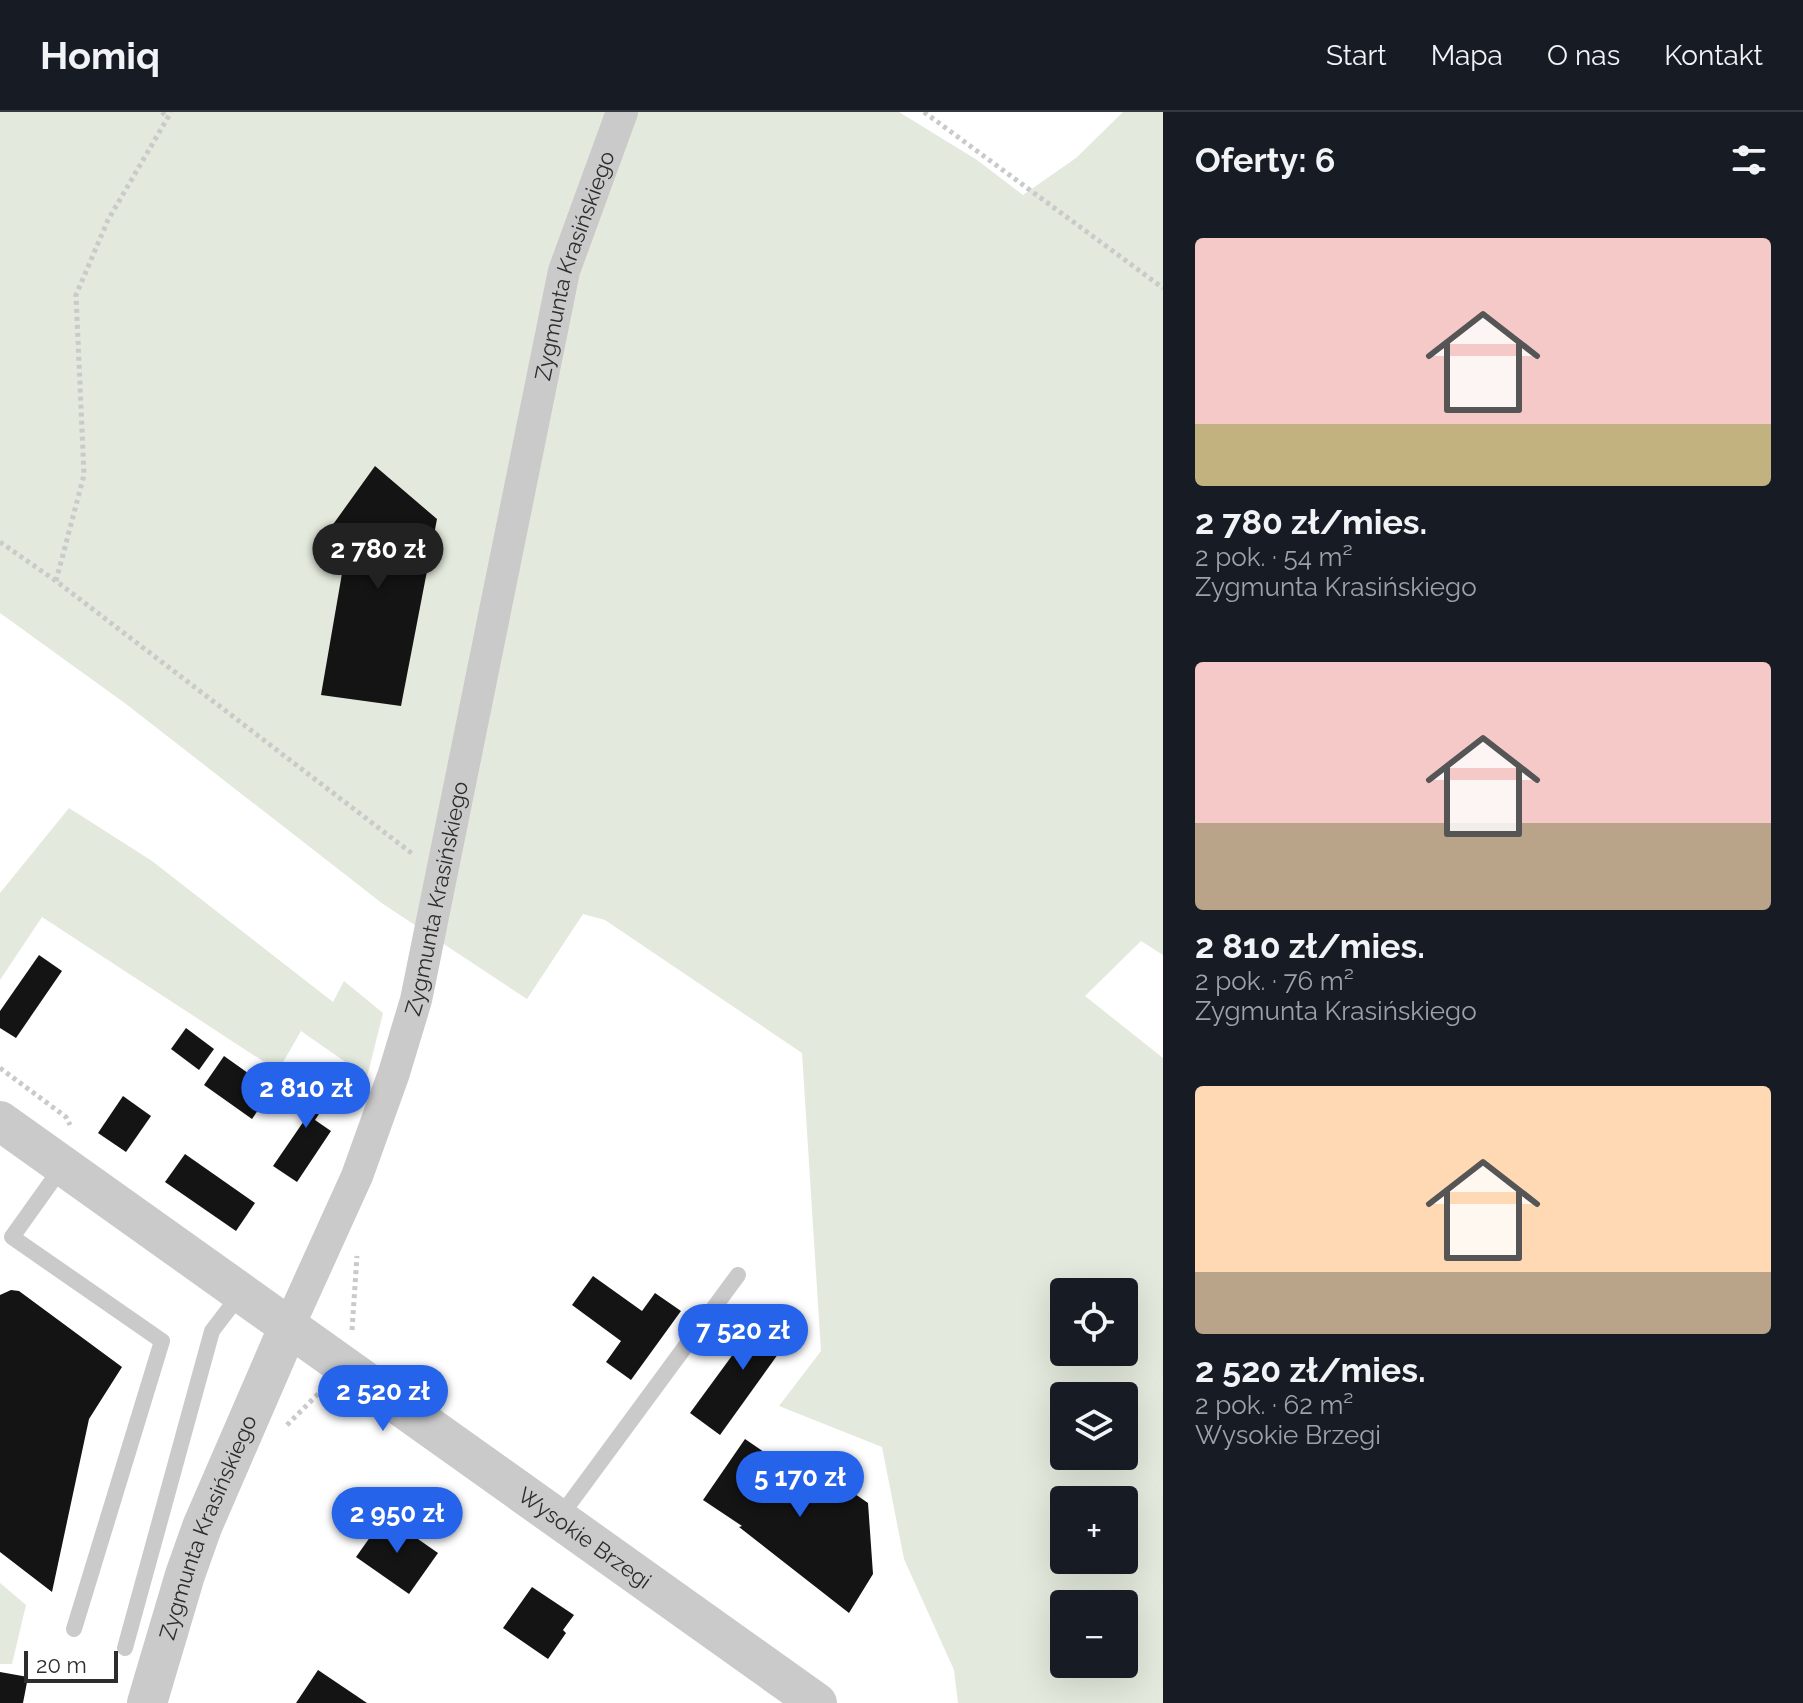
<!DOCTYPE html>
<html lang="pl">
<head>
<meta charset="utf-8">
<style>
  body { margin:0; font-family:Raleway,sans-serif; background:#20242c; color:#f1f3f6; height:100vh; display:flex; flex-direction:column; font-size:30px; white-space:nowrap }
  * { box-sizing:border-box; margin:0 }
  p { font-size:26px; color:#9ea1a6 }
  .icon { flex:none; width:44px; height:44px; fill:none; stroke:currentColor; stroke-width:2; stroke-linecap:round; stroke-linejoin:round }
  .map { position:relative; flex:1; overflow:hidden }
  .details { display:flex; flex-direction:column; background:#171b24; width:640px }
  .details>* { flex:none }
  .controls { position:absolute; left:1050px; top:1166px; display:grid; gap:16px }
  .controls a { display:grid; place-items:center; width:88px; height:88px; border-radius:8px; background:#171b24; box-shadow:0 8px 32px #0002; font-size:40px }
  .scale { position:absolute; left:24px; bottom:20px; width:94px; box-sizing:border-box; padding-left:8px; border:4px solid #2d2d2d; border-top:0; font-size:22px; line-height:28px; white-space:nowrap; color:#2d2d2d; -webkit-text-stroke:6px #fff; paint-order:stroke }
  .price { position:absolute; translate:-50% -68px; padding:0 18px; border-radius:28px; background:#2563eb; color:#fff; font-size:26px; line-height:52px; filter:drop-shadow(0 2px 4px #0008) }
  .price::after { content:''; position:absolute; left:50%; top:48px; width:24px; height:18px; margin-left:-12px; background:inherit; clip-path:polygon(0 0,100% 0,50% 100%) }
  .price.current { background:#222; color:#fff }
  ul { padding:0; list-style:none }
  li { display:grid; align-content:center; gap:16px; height:424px; padding:0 32px }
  li span { display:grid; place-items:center; height:248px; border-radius:8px; color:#555 }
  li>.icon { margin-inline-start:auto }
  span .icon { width:144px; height:144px; fill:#fffc; stroke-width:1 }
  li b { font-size:34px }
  h2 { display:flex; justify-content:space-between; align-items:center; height:96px; padding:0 32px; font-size:34px }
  header { display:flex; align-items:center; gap:48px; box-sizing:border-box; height:112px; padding:0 40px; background:#171b24; border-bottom:2px solid #363941 }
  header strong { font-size:38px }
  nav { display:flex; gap:44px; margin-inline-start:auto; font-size:28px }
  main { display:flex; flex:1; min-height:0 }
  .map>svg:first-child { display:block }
</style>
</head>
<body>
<header>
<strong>Homiq</strong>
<nav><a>Start</a><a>Mapa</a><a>O nas</a><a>Kontakt</a></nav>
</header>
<main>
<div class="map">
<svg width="1163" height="1591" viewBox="0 0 1163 1591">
  <rect width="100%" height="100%" fill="#fff"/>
  <g fill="#e3e9dc" fill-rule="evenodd">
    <path d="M0,0H899L977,48L1023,83L1076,46L1123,0H1163V843L1141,829L1085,884L1163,946V1591H958L954,1558L904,1447L882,1335L779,1294L821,1239L802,941L605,808L583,802L527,887L383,792L126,592L0,501ZM1064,1180H1124V1240H1064ZM1064,1284H1124V1344H1064ZM1064,1388H1124V1448H1064ZM1064,1492H1124V1552H1064Z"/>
    <path d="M69,696L152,749L333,890L344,869L383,901L367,965L301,919L278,959L42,805L0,868V781Z"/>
    <path d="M0,1471L26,1493L12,1552H0Z"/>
  </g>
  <g fill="#141414">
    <path d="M375,354L437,407L401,594L321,583L345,444L324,425Z"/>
    <path d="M39,843L62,859L16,926L0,916V899Z"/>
    <path d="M186,916L214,937L199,958L171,937Z"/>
    <path d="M224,944L272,978L252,1007L204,973Z"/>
    <path d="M310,964L334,979L315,1008L331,1019L297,1070L273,1054L308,1003L291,992Z"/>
    <path d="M123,984L151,1004L126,1040L98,1021Z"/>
    <path d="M185,1042L255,1091L236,1119L165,1070Z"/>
    <path d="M593,1164L642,1199L655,1181L681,1199L631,1268L606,1250L621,1229L572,1193Z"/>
    <path d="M11,1178L19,1179L122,1255L89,1307L52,1480L0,1440V1183Z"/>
    <path d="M767,1196L796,1217L720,1323L690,1301Z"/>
    <path d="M745,1327L783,1353L793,1339L868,1391L873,1462L849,1501L739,1415L742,1414L703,1388Z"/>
    <path d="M385,1404L438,1441L409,1482L356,1445Z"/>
    <path d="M532,1475L574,1503L563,1518L566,1521L548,1547L503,1516Z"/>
    <path d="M318,1558L367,1591H296Z"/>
    <path d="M0,1560L28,1565L23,1591H0Z"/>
  </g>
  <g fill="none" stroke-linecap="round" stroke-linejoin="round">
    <g stroke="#cacaca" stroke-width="5" stroke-dasharray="4 4" stroke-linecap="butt">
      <path d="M162,0L168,6"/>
      <path d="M924,0L1163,176"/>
      <path d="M0,430L56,469L414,743"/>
      <path d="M56,469L84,363L76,183L108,108L171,0"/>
      <path d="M0,956L66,1005L70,1013"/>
      <path d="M352,1218L357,1144"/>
      <path d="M287,1313L320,1280"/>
    </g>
    <g stroke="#cacaca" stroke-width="16">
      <path d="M62,1055L12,1125L162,1229L74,1517"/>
      <path d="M559,1406L738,1163"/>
      <path d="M125,1536L212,1219L241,1181"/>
    </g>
    <path stroke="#cacaca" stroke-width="32" id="s1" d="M289,1214L357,1064L394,961L416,888L564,159L622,0"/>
    <g stroke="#cacaca" stroke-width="40">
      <path id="s2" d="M0,1009L817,1591"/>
      <path id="s3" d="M147,1591L185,1463L202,1415L289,1214"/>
    </g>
  </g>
  <g text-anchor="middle" stroke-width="8" stroke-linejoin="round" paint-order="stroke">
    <g font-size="22" fill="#2d2d2d" stroke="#fff">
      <text dy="8" stroke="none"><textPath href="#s1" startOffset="1102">Zygmunta Krasińskiego</textPath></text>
      <text dy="8" stroke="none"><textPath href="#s1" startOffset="454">Zygmunta Krasińskiego</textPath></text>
      <text dy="8" stroke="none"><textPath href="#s3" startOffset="186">Zygmunta Krasińskiego</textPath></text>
      <text dy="8" stroke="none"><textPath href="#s2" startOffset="718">Wysokie Brzegi</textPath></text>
    </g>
  </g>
</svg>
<div class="controls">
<a><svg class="icon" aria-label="locate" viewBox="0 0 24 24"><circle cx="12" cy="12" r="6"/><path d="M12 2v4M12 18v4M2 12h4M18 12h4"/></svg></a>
<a><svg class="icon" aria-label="layers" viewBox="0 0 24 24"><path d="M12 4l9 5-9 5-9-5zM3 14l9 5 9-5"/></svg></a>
<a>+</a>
<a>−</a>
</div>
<div class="scale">20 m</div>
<b class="price current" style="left:378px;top:479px">2 780 zł</b>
<b class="price" style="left:306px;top:1018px">2 810 zł</b>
<b class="price" style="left:743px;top:1260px">7 520 zł</b>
<b class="price" style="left:383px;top:1321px">2 520 zł</b>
<b class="price" style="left:800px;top:1407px">5 170 zł</b>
<b class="price" style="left:397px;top:1443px">2 950 zł</b>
</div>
<section class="details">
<h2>Oferty: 6<svg class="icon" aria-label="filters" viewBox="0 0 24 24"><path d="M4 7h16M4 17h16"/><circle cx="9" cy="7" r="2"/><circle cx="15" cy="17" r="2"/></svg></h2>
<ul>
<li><span style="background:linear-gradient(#f6c9c9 75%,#c2b280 0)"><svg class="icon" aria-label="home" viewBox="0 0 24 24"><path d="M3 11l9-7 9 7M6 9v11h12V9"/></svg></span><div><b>2 780 zł/mies.</b><p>2 pok. · 54 m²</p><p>Zygmunta Krasińskiego</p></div></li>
<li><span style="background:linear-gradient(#f6c9c9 65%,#b9a48a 0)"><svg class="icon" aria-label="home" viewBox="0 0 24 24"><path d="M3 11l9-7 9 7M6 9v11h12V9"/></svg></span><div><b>2 810 zł/mies.</b><p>2 pok. · 76 m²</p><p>Zygmunta Krasińskiego</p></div></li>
<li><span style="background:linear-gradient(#ffd9b3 75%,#b9a48a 0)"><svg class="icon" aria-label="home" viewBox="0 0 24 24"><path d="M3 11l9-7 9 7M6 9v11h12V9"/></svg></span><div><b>2 520 zł/mies.</b><p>2 pok. · 62 m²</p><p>Wysokie Brzegi</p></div></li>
</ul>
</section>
</main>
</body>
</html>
